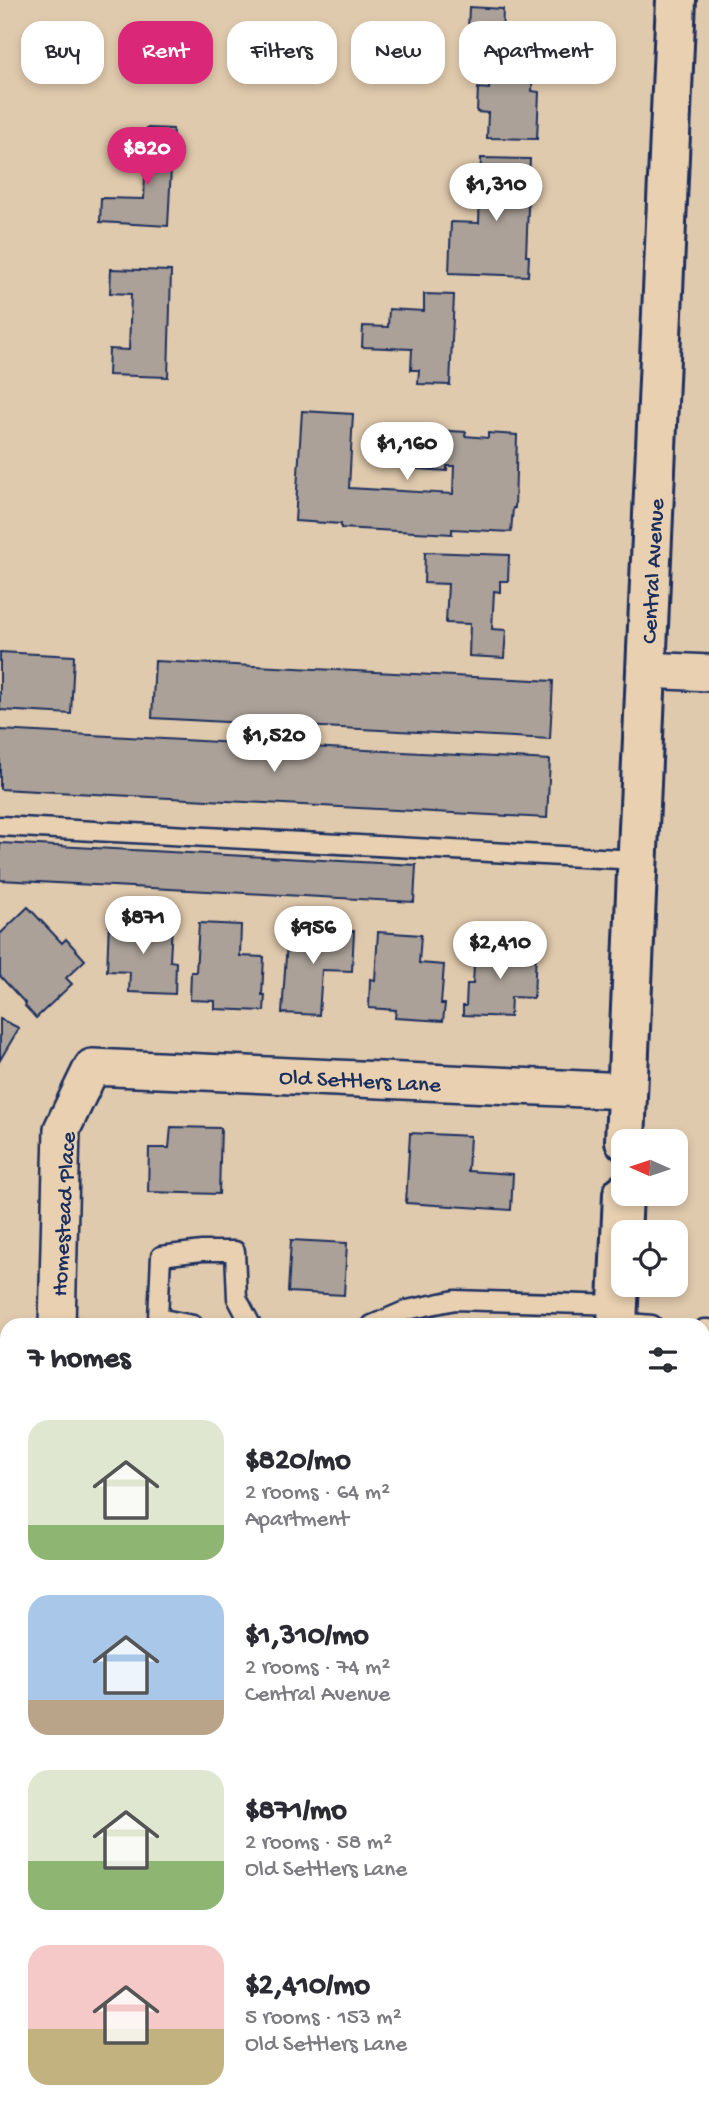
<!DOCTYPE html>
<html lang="en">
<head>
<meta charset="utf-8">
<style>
  body { margin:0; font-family:"Gochi Hand",sans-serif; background:#f2f2f3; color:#2b2b33; height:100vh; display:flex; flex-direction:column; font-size:26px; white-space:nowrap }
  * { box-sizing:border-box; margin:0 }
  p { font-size:23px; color:#7c7c81 }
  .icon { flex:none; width:38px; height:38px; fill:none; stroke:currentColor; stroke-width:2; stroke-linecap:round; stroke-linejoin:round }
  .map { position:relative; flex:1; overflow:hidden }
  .panel { position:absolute; left:0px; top:1318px; width:710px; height:800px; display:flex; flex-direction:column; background:#fff; border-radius:21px 21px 0 0; box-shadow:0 4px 10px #0003 }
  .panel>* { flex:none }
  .guide { position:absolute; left:21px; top:21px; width:668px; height:63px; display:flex; gap:14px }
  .needle { width:46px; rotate:273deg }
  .controls { position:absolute; left:611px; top:1129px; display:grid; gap:14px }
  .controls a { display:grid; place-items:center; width:77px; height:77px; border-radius:14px; background:#fff; box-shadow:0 4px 10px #0003; font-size:35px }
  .price { position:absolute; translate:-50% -60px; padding:0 16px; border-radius:24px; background:#fff; color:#222; font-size:23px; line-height:46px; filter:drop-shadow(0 2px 4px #0008) }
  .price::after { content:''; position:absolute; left:50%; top:42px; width:21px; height:16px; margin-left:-10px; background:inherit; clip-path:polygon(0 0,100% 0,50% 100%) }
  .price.active { background:#db2777; color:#fff }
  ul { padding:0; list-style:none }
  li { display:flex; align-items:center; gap:21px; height:175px; padding:0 28px }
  li span { display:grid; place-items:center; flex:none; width:196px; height:140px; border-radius:21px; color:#555 }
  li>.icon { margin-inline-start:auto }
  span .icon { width:84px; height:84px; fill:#fffc; stroke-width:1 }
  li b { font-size:30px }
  h2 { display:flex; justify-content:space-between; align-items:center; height:84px; padding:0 28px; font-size:30px }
  .pill { padding:0 24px; border-radius:21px; background:#fff; box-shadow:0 4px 10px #0003; font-size:24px; line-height:63px }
  .pill.active { background:#db2777; color:#fff }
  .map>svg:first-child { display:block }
</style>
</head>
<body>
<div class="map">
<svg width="709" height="2117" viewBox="0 0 709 2117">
  <rect width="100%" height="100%" fill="#e0caad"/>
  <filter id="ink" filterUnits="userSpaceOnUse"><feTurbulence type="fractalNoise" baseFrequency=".0143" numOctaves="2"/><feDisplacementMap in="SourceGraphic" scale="14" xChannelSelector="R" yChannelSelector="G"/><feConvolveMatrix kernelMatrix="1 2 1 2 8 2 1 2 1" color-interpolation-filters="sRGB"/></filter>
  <g filter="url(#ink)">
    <path fill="#d0bea7" d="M704,1553H709V2045L704,2044Z"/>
    <g fill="#aba198" stroke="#1b2f5e" stroke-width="2">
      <path d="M469,7L503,9L502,36L534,38L532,91L539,92L537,139L487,138L488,113L477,112L478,88L489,89L490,56L467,54Z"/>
      <path d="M147,128L173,129L168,226L100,222L101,198L144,199Z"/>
      <path d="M481,158L530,159L526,256H529L528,276L449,273L451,222L479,223Z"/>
      <path d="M111,269L171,271L168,377L108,375L109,349L129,350L131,294L110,293Z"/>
      <path d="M424,294L454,295L450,385L418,384L419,370H411L412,349L362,347L363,326L388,327L389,309L424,311Z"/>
      <path d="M302,411L353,414L349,488L453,494L454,466H447V471L417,469L419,429L466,432L465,436L488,438V433L517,435L515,508H513L511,532L452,529V534L341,528V524L295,521Z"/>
      <path d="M425,552L509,555L508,581H500V592L494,591L492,629L506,630L504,658L469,656L470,624L446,623L448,584L424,583Z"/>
      <path d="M0,652L74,656L71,714L0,710Z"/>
      <path d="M155,661L553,681L550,739L152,718Z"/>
      <path d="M0,730L550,760L547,818L0,789Z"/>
      <path d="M0,843L416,865L414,902L0,880Z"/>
      <path d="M28,907L62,943L66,939L85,960L66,978L72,984L36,1018L25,1006L26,1004L0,976V934Z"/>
      <path d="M109,921L172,924L170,961L176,962L175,994L129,992L130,972L107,971Z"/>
      <path d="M199,923L241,925L240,956L264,957L262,995H265L264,1011L215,1009V1001L190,1000L191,972H196Z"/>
      <path d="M288,928L354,931L352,971L322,970L319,1015L282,1013Z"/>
      <path d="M378,932L421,935L419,963L444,965L441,1004H445L443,1021L395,1018L396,1010L369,1008L370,979L375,980Z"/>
      <path d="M475,947L536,950L534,998L511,997L510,1017L463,1015V1006H466L467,984H473Z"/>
      <path d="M0,1019L19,1028L0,1060Z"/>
      <path d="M171,1127L221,1128L219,1194L148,1192L149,1148H169Z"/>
      <path d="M410,1133L470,1136L468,1171L513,1174L511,1210L406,1203Z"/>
      <path d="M291,1240L347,1243L344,1295L288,1292Z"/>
      <rect x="704" y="1448" width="5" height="88"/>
      <path d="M704,1822H709V2013L704,2012Z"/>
    </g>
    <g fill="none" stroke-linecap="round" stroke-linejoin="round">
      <g stroke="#1b2f5e" stroke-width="23">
        <g id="lane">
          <path d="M0,826L638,860"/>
          <path d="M617,1322L652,1325"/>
          <path d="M193,1325L158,1318L161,1256L202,1251H235L237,1298L251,1325"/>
          <path d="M372,1325L407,1310L455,1300L618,1305"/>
          <path d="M704,1329H709"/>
          <path d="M704,1576H709"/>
        </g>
      </g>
      <g stroke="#1b2f5e" stroke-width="40">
        <g id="street">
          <path d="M646,670L709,673"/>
          <path d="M57,1325L62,1129L92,1067L627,1091"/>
          <path d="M0,1658H7"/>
          <path d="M191,2117V2110"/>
        </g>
      </g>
      <g stroke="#1b2f5e" stroke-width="44">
        <g id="secondary">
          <path d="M625,1141L676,0"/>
          <path d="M617,1325L623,1194"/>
          <path d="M0,2067H7"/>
          <path d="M704,2108L709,2109"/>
          <path d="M582,2117V2110"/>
        </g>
      </g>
      <use href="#lane" stroke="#e8d0b0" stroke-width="18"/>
      <use href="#street" stroke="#e8d0b0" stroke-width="35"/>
      <use href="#secondary" stroke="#e8d0b0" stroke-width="38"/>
    </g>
  </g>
  <g text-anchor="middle" stroke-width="5" stroke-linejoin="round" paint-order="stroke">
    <g font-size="23" fill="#1b2f5e" stroke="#e8d0b0">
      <text transform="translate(651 571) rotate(-87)" y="8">Central Avenue</text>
      <text transform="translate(360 1079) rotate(3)" y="8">Old Settlers Lane</text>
      <text transform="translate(62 1214) rotate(-87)" y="8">Homestead Place</text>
    </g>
  </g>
</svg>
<div class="controls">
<a><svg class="needle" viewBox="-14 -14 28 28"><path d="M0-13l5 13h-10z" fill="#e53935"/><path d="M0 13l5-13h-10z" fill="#7c7c81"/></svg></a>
<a><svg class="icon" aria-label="locate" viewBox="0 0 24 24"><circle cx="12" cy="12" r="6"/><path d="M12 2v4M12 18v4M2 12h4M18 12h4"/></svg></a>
</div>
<b class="price active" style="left:147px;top:187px">$820</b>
<b class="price" style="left:496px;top:223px">$1,310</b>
<b class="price" style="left:407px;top:482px">$1,160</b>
<b class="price" style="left:274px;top:774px">$1,520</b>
<b class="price" style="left:143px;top:956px">$871</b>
<b class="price" style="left:313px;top:966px">$956</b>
<b class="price" style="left:500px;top:981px">$2,410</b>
<div class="guide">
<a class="pill">Buy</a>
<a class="pill active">Rent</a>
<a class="pill">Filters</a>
<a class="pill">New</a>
<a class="pill">Apartment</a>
</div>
<section class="panel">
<h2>7 homes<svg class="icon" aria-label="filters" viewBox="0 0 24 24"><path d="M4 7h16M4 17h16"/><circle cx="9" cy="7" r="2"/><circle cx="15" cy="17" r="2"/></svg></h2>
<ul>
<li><span style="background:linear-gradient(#dfe7d0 75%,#8fb573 0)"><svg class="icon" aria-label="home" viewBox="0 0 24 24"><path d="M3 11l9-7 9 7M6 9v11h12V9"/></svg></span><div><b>$820/mo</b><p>2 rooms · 64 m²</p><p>Apartment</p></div></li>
<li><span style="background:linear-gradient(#a9c7e8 75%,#b9a48a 0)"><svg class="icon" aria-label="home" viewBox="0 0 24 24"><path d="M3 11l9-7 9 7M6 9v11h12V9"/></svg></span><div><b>$1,310/mo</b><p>2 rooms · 74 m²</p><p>Central Avenue</p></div></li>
<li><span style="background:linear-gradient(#dfe7d0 65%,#8fb573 0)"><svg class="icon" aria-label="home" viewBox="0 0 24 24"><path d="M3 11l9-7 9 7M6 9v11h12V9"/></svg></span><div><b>$871/mo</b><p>2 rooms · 58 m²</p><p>Old Settlers Lane</p></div></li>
<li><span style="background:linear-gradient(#f6c9c9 60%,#c2b280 0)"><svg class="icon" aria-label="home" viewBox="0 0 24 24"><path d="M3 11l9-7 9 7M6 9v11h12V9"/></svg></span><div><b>$2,410/mo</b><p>5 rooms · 153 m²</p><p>Old Settlers Lane</p></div></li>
</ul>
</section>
</div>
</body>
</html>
